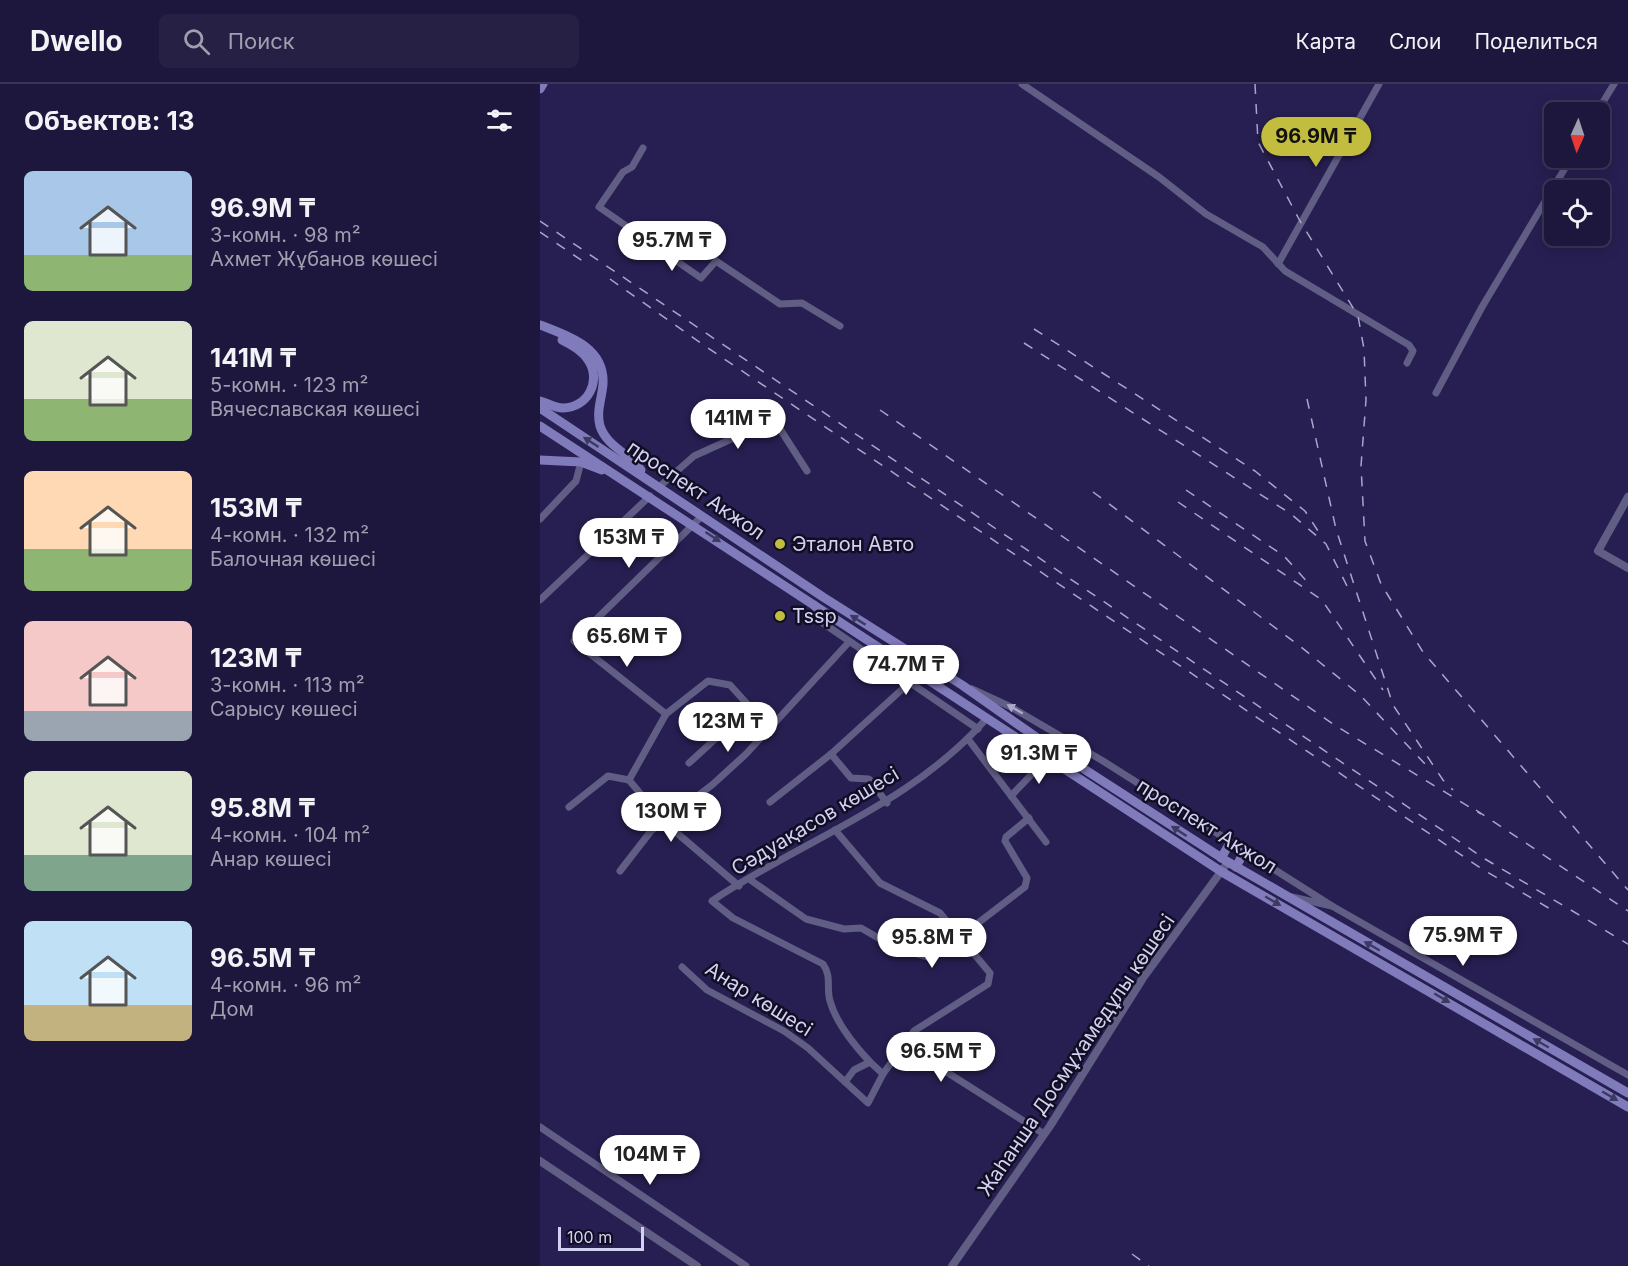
<!DOCTYPE html>
<html lang="ru">
<head>
<meta charset="utf-8">
<style>
  body { margin:0; font-family:Inter,sans-serif; background:#252044; color:#f1f3f6; height:100vh; display:flex; flex-direction:column; font-size:22px; white-space:nowrap }
  * { box-sizing:border-box; margin:0 }
  p { font-size:20px; color:#a09fb0 }
  .icon { flex:none; width:33px; height:33px; fill:none; stroke:currentColor; stroke-width:2; stroke-linecap:round; stroke-linejoin:round }
  .map { position:relative; flex:1; overflow:hidden }
  .drawer { display:flex; flex-direction:column; background:#1d173d; width:540px }
  .drawer>* { flex:none }
  .needle { width:39px; rotate:183deg }
  .tools { position:absolute; left:1004px; top:18px; display:grid; gap:12px }
  .tools a { display:grid; place-items:center; width:66px; height:66px; border-radius:9px; background:#1d173d; box-shadow:0 3px 15px #0003,0 0 0 2px #3b3657; font-size:30px }
  .scale { position:absolute; left:18px; bottom:15px; width:86px; box-sizing:border-box; padding-left:6px; border:3px solid #d2d1f1; border-top:0; font-size:16px; line-height:21px; white-space:nowrap; color:#d2d1f1; -webkit-text-stroke:4px #110e24; paint-order:stroke }
  .price { position:absolute; translate:-50% -51px; padding:0 14px; border-radius:21px; background:#fff; color:#222; font-size:20px; line-height:39px; filter:drop-shadow(0 2px 3px #0008) }
  .price::after { content:''; position:absolute; left:50%; top:36px; width:18px; height:14px; margin-left:-9px; background:inherit; clip-path:polygon(0 0,100% 0,50% 100%) }
  .price.active { background:#c3bd3f; color:#111 }
  ul { padding:0; list-style:none }
  li { display:flex; align-items:center; gap:18px; height:150px; padding:0 24px }
  li span { display:grid; place-items:center; flex:none; width:168px; height:120px; border-radius:9px; color:#555 }
  li>.icon { margin-inline-start:auto }
  span .icon { width:72px; height:72px; fill:#fffc; stroke-width:1 }
  li b { font-size:26px }
  h2 { display:flex; justify-content:space-between; align-items:center; height:72px; padding:0 24px; font-size:26px }
  header { display:flex; align-items:center; gap:36px; box-sizing:border-box; height:84px; padding:0 30px; background:#1d173d; border-bottom:2px solid #3b3657 }
  header strong { font-size:28px }
  nav { display:flex; gap:33px; margin-inline-start:auto; font-size:21px }
  .search { width:420px; height:54px; background:#252044; display:flex; align-items:center; gap:15px; box-sizing:border-box; padding:0 21px; border-radius:9px; color:#a09fb0; font-size:22px }
  main { display:flex; flex:1; min-height:0 }
  .map>svg:first-child { display:block }
</style>
</head>
<body>
<header>
<strong>Dwello</strong>
<div class="search"><svg class="icon" aria-label="search" viewBox="0 0 24 24"><circle cx="10" cy="10" r="6"/><path d="M15 15l6 6"/></svg>Поиск</div>
<nav><a>Карта</a><a>Слои</a><a>Поделиться</a></nav>
</header>
<main>
<section class="drawer">
<h2>Объектов: 13<svg class="icon" aria-label="filters" viewBox="0 0 24 24"><path d="M4 7h16M4 17h16"/><circle cx="9" cy="7" r="2"/><circle cx="15" cy="17" r="2"/></svg></h2>
<ul>
<li><span style="background:linear-gradient(#a9c7e8 70%,#8fb573 0)"><svg class="icon" aria-label="home" viewBox="0 0 24 24"><path d="M3 11l9-7 9 7M6 9v11h12V9"/></svg></span><div><b>96.9M ₸</b><p>3-комн. · 98 m²</p><p>Ахмет Жұбанов көшесі</p></div></li>
<li><span style="background:linear-gradient(#dfe7d0 65%,#8fb573 0)"><svg class="icon" aria-label="home" viewBox="0 0 24 24"><path d="M3 11l9-7 9 7M6 9v11h12V9"/></svg></span><div><b>141M ₸</b><p>5-комн. · 123 m²</p><p>Вячеславская көшесі</p></div></li>
<li><span style="background:linear-gradient(#ffd9b3 65%,#8fb573 0)"><svg class="icon" aria-label="home" viewBox="0 0 24 24"><path d="M3 11l9-7 9 7M6 9v11h12V9"/></svg></span><div><b>153M ₸</b><p>4-комн. · 132 m²</p><p>Балочная көшесі</p></div></li>
<li><span style="background:linear-gradient(#f6c9c9 75%,#9aa5b1 0)"><svg class="icon" aria-label="home" viewBox="0 0 24 24"><path d="M3 11l9-7 9 7M6 9v11h12V9"/></svg></span><div><b>123M ₸</b><p>3-комн. · 113 m²</p><p>Сарысу көшесі</p></div></li>
<li><span style="background:linear-gradient(#dfe7d0 70%,#7fa58c 0)"><svg class="icon" aria-label="home" viewBox="0 0 24 24"><path d="M3 11l9-7 9 7M6 9v11h12V9"/></svg></span><div><b>95.8M ₸</b><p>4-комн. · 104 m²</p><p>Анар көшесі</p></div></li>
<li><span style="background:linear-gradient(#bfe0f5 70%,#c2b280 0)"><svg class="icon" aria-label="home" viewBox="0 0 24 24"><path d="M3 11l9-7 9 7M6 9v11h12V9"/></svg></span><div><b>96.5M ₸</b><p>4-комн. · 96 m²</p><p>Дом</p></div></li>
</ul>
</section>
<div class="map">
<svg width="1088" height="1182" viewBox="0 0 1088 1182">
  <rect width="100%" height="100%" fill="#271f51"/>
  <g fill="none" stroke-linecap="round" stroke-linejoin="round">
    <g stroke="#615e86" stroke-width="7">
      <path d="M482,0L619,93L666,130L723,163L745,187L869,261L873,267L867,279"/>
      <path d="M1057,28L1074,0"/>
      <path d="M103,64L92,83L83,88L59,123L161,194L176,177L240,220L262,219L300,242"/>
      <path d="M738,180L839,0"/>
      <path d="M896,309L942,223L1031,74"/>
      <path d="M119,403L154,372L222,341L240,345L267,387"/>
      <path d="M0,435L36,397L41,378"/>
      <path d="M0,516L110,412"/>
      <path d="M274,520L277,535L438,645"/>
      <path d="M432,605L471,623L563,677L792,822"/>
      <path d="M126,630L34,557L162,432"/>
      <path d="M428,655L506,758"/>
      <path d="M291,670L311,694L329,695L347,719"/>
      <path d="M149,679L209,624"/>
      <path d="M89,696L124,738L199,802"/>
      <path d="M471,712L508,673"/>
      <path d="M230,718L291,670L369,599"/>
      <path d="M29,723L68,692L89,696L126,630L168,597L190,601L229,644"/>
      <path d="M80,787L111,747L172,701L206,670L309,558"/>
      <path d="M209,795L266,835L304,845L321,844L354,863L387,873L421,852L485,803L487,794L465,757L466,753L489,734"/>
      <path d="M752,813L792,822L1088,991"/>
      <path d="M142,883L167,906L244,947L268,964L328,1019L343,990L374,947L448,900L450,889L400,829L340,799L295,746"/>
      <path d="M364,961L504,1050"/>
      <path d="M330,978L343,990"/>
      <path d="M305,998L314,986L330,978C315,962 296,939 290,917C286,903 292,893 283,880L193,834L172,817C264,755 371,721 447,634"/>
      <path d="M0,1043L206,1182"/>
    </g>
    <g stroke="#615e86" stroke-width="8">
      <path d="M1088,413L1058,467L1088,484"/>
      <path d="M0,1077L157,1182"/>
      <path d="M412,1182L510,1042L603,894L688,778"/>
    </g>
    <g stroke="#807bbb" stroke-width="9">
      <path d="M0,5L3,0"/>
      <path d="M0,241C28,252 65,263 63,300C62,314 56,327 60,342C67,363 89,369 101,386"/>
      <path d="M0,317C7,319 15,324 23,324C48,324 62,296 48,276C42,266 31,261 22,256"/>
      <path d="M0,324L283,513L422,601L513,665L688,778L1088,1009"/>
      <path d="M0,342L682,788L1088,1023"/>
      <path d="M0,376L41,378L62,386"/>
      <path d="M681,774L690,759"/>
      <path d="M696,783L704,768"/>
    </g>
    <g stroke="#a8a6ca" stroke-width="1.5" stroke-dasharray="10 10" stroke-linecap="butt">
      <path d="M715,0L718,58L760,137L818,232L824,265L826,316L821,382L825,457L841,500L883,568L1088,806"/>
      <path d="M0,137L945,775L1088,860"/>
      <path d="M0,148L47,180"/>
      <path d="M70,195L162,260L942,785L1012,826"/>
      <path d="M494,245L715,387L765,427L778,447"/>
      <path d="M484,259L751,430L786,460L810,508"/>
      <path d="M767,315L796,445L853,621L903,696L913,706"/>
      <path d="M340,326L796,642L941,730"/>
      <path d="M646,406L744,472L771,502"/>
      <path d="M553,408L761,563L820,611L885,680"/>
      <path d="M638,418L782,516L843,606"/>
      <path d="M936,726L1088,827"/>
      <path d="M592,1170L609,1182"/>
    </g>
  </g>
  <defs><path id="oneway-solid" d="M-6-.8H1V-3.2L6.5 0L1 3.2V.8H-6Z" transform="scale(1.5)"/></defs>
  <g fill="#3d3a60">
    <use href="#oneway-solid" transform="translate(51 358) rotate(-147)"/>
    <use href="#oneway-solid" transform="translate(173 453) rotate(33)"/>
    <use href="#oneway-solid" transform="translate(318 536) rotate(-148)"/>
    <use href="#oneway-solid" transform="translate(639 747) rotate(-147)"/>
    <use href="#oneway-solid" transform="translate(733 817) rotate(30)"/>
    <use href="#oneway-solid" transform="translate(832 862) rotate(-150)"/>
    <use href="#oneway-solid" transform="translate(902 914) rotate(30)"/>
    <use href="#oneway-solid" transform="translate(1001 959) rotate(-150)"/>
    <use href="#oneway-solid" transform="translate(1070 1012) rotate(30)"/>
  </g>
  <use fill="#aaa9cc" href="#oneway-solid" transform="translate(475 625) rotate(-150)"/>
  <g fill="#c3bd3f" stroke="#110e24" stroke-width="2">
    <circle cx="240" cy="460" r="6"/>
    <circle cx="240" cy="532" r="6"/>
  </g>
  <g text-anchor="middle" stroke-width="5" stroke-linejoin="round" paint-order="stroke">
    <g font-size="20" fill="#d2d1f1" stroke="#110e24">
      <text transform="translate(156 406) rotate(34)" y="7">проспект Акжол</text>
      <text transform="translate(275 737) rotate(-31)" y="7">Сәдуақасов көшесі</text>
      <text transform="translate(667 742) rotate(32)" y="7">проспект Акжол</text>
      <text transform="translate(219 915) rotate(32)" y="7">Анар көшесі</text>
      <text transform="translate(536 971) rotate(-56)" y="7">Жаһанша Досмұхамедұлы көшесі</text>
    </g>
    <g font-size="20" fill="#d2d1f1" stroke="#110e24" text-anchor="start">
      <text x="252" y="467">Эталон Авто</text>
      <text x="252" y="539">Tssp</text>
    </g>
  </g>
</svg>
<div class="tools">
<a><svg class="needle" viewBox="-14 -14 28 28"><path d="M0-13l5 13h-10z" fill="#e53935"/><path d="M0 13l5-13h-10z" fill="#a09fb0"/></svg></a>
<a><svg class="icon" aria-label="locate" viewBox="0 0 24 24"><circle cx="12" cy="12" r="6"/><path d="M12 2v4M12 18v4M2 12h4M18 12h4"/></svg></a>
</div>
<div class="scale">100 m</div>
<b class="price active" style="left:776px;top:84px">96.9M ₸</b>
<b class="price" style="left:132px;top:188px">95.7M ₸</b>
<b class="price" style="left:198px;top:366px">141M ₸</b>
<b class="price" style="left:89px;top:485px">153M ₸</b>
<b class="price" style="left:87px;top:584px">65.6M ₸</b>
<b class="price" style="left:366px;top:612px">74.7M ₸</b>
<b class="price" style="left:188px;top:669px">123M ₸</b>
<b class="price" style="left:499px;top:701px">91.3M ₸</b>
<b class="price" style="left:131px;top:759px">130M ₸</b>
<b class="price" style="left:923px;top:883px">75.9M ₸</b>
<b class="price" style="left:392px;top:885px">95.8M ₸</b>
<b class="price" style="left:401px;top:999px">96.5M ₸</b>
<b class="price" style="left:110px;top:1102px">104M ₸</b>
</div>
</main>
</body>
</html>
